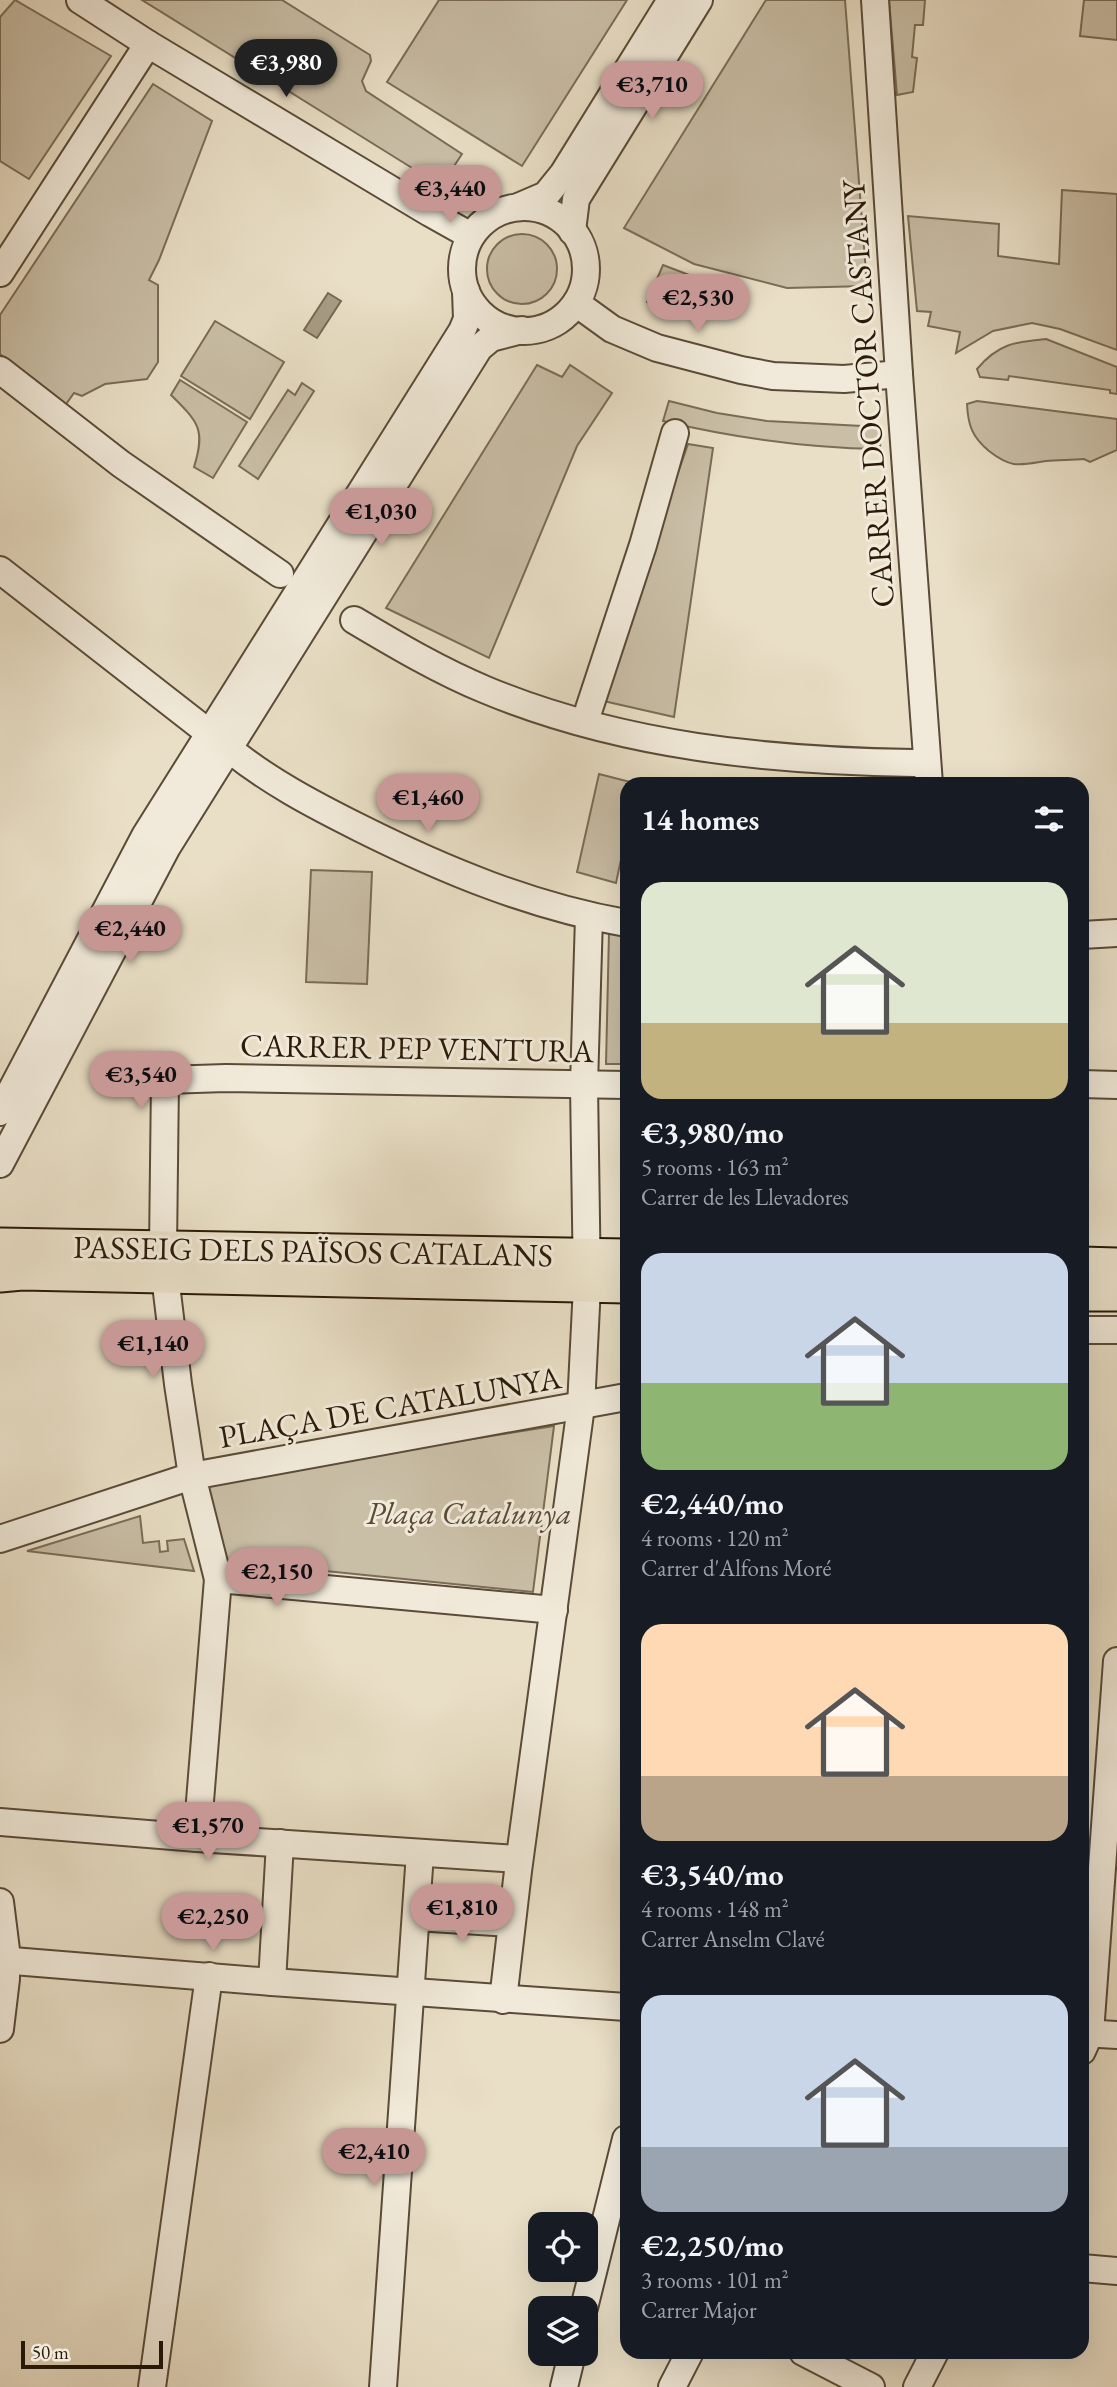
<!DOCTYPE html>
<html lang="en">
<head>
<meta charset="utf-8">
<style>
  body { margin:0; font-family:"EB Garamond",serif; background:#20242c; color:#f1f3f6; height:100vh; display:flex; flex-direction:column; font-size:26px; white-space:nowrap }
  * { box-sizing:border-box; margin:0 }
  p { font-size:23px; color:#9ea1a6 }
  .icon { flex:none; width:38px; height:38px; fill:none; stroke:currentColor; stroke-width:2; stroke-linecap:round; stroke-linejoin:round }
  .map { position:relative; flex:1; overflow:hidden }
  .sheet { position:absolute; left:620px; top:777px; width:469px; height:1582px; display:flex; flex-direction:column; background:#171b24; border-radius:21px; box-shadow:0 7px 28px #0002 }
  .sheet>* { flex:none }
  .controls { position:absolute; left:528px; top:2212px; display:grid; gap:14px }
  .controls a { display:grid; place-items:center; width:70px; height:70px; border-radius:14px; background:#171b24; box-shadow:0 7px 28px #0002; font-size:35px }
  .scale { position:absolute; left:21px; bottom:18px; width:142px; box-sizing:border-box; padding-left:7px; border:4px solid #2b1a08; border-top:0; font-size:19px; line-height:24px; white-space:nowrap; color:#2b1a08; -webkit-text-stroke:5px #f1eada; paint-order:stroke }
  .price { position:absolute; translate:-50% -60px; padding:0 16px; border-radius:24px; background:#c59692; color:#111; font-size:23px; line-height:46px; filter:drop-shadow(0 2px 4px #0008) }
  .price::after { content:''; position:absolute; left:50%; top:42px; width:21px; height:16px; margin-left:-10px; background:inherit; clip-path:polygon(0 0,100% 0,50% 100%) }
  .price.selected { background:#222; color:#fff }
  ul { padding:0; list-style:none }
  li { display:grid; align-content:center; gap:14px; height:371px; padding:0 21px }
  li span { display:grid; place-items:center; height:217px; border-radius:21px; color:#555 }
  li>.icon { margin-inline-start:auto }
  span .icon { width:126px; height:126px; fill:#fffc; stroke-width:1 }
  li b { font-size:30px }
  h2 { display:flex; justify-content:space-between; align-items:center; height:84px; padding:0 21px; font-size:30px }
  .map>svg:first-child { display:block }
</style>
</head>
<body>
<div class="map">
<svg width="1117" height="2387" viewBox="0 0 1117 2387">
  <rect width="100%" height="100%" fill="#e9dfc6"/>
  <filter id="stains"><feTurbulence type="fractalNoise" baseFrequency=".00286" numOctaves="4"/><feColorMatrix values="0 0 0 0 .2 0 0 0 0 .09 0 0 0 0 .02 0 0 0 .5 -.17"/></filter>
  <radialGradient id="worn" r=".72"><stop offset=".6" stop-color="#630" stop-opacity="0"/><stop offset="1" stop-color="#630" stop-opacity=".3"/></radialGradient>
  <g fill="#c9bea6" stroke="#7a6c57" stroke-width="2">
    <path d="M15,0L111,56L29,179L0,161V17Z"/>
    <path d="M142,0H282L370,55L371,61L362,81L366,91L462,154L441,186Z"/>
    <path d="M439,0H627L522,166L387,82Z"/>
    <path d="M766,0H845L867,286L787,288L694,264L624,228Z"/>
    <path d="M889,0H925L923,25H915L912,57L917,58L913,92L897,95Z"/>
    <path d="M1084,0H1117V40L1080,36Z"/>
    <path d="M153,84L212,121L159,260L149,280L158,285V362L147,379L105,384L82,396L74,393L64,407L0,354V315Z"/>
    <path d="M1062,190L1117,194V350L1060,329L1032,323L993,331L956,353L960,332L928,326L931,312L917,311L908,216L999,224L998,256L1059,264Z"/>
    <circle cx="522" cy="269" r="35"/>
    <path d="M663,265L705,281L688,318L647,302Z"/>
    <path d="M215,321L284,362L250,419L181,376Z"/>
    <path d="M1046,339L1117,367V394L1110,393V390L1009,376L1008,380L980,377L977,369C998,344 1014,342 1046,339Z"/>
    <path d="M537,365L562,377L570,365L612,393L577,446L489,658L386,608Z"/>
    <path d="M180,380L247,422L213,478L194,467C206,429 198,422 171,395Z"/>
    <path d="M302,383L314,391L258,479L239,466L288,390L295,395Z"/>
    <path d="M669,401L717,413L767,421L881,427L880,449C806,448 735,438 663,421Z"/>
    <path d="M977,401L1117,419V450L1090,462L1084,459C1071,460 1058,460 1046,461C1020,465 1012,469 989,451C972,437 968,425 967,404Z"/>
    <path d="M688,444L713,448L674,717L599,700Z"/>
    <path d="M599,774L638,784H626V836L616,883L577,872Z"/>
    <path d="M311,870L372,872L367,984L306,982Z"/>
    <path d="M609,933L626,936V1064H606Z"/>
    <path d="M554,1426L533,1592L226,1561L207,1481Z"/>
    <path d="M140,1516L143,1543L159,1541L160,1552L168,1551L167,1541L184,1539L194,1571L27,1551Z"/>
  </g>
  <path fill="#a89c85" stroke="#766853" stroke-width="2" d="M328,293L341,301L317,338L304,330Z"/>
  <g fill="none" stroke-linecap="round" stroke-linejoin="round">
    <g stroke="#5a4b38" stroke-width="30">
      <g id="minor">
        <path d="M80,0L148,44L430,213L471,236"/>
        <path d="M875,0L899,374L929,784"/>
        <path d="M518,207L546,195L563,174L671,0"/>
        <circle cx="524" cy="269" r="62"/>
        <path d="M572,231L576,199L699,0"/>
        <path d="M0,273L148,44"/>
        <path d="M576,303L612,329L657,348L741,370L773,376L844,379L899,374"/>
        <path d="M0,370L121,464L280,574"/>
        <path d="M0,570L209,733"/>
        <path d="M354,620C396,645 440,671 486,690C621,746 769,761 914,763"/>
        <path d="M589,709L643,545L675,433"/>
        <path d="M228,748C268,781 314,805 360,828C444,870 533,907 626,923"/>
        <path d="M1082,935L1117,933"/>
        <path d="M1082,1084L1117,1085"/>
        <path d="M0,1112L145,836L462,331L467,319L466,291"/>
        <path d="M0,1164L167,847L479,348L491,338L522,330"/>
        <path d="M163,1248L165,1080L226,1078L626,1085"/>
        <path d="M1082,1330H1117"/>
        <path d="M0,1539L192,1476L178,1384L165,1276"/>
        <path d="M554,1610L218,1579L192,1476L626,1397"/>
        <path d="M0,1822L197,1838L519,1859"/>
        <path d="M197,1838L218,1579"/>
        <path d="M0,1902L6,1950V1979L0,2029"/>
        <path d="M416,1917L511,1923"/>
        <path d="M0,1960L272,1982L626,2007"/>
        <path d="M272,1982L280,1843"/>
        <path d="M503,2000L518,1871L581,1406L587,1286L584,1085L589,917"/>
        <path d="M1082,2033L1117,2035"/>
        <path d="M1082,2051L1090,2033L1117,1661"/>
        <path d="M1082,2268L1117,2271"/>
        <path d="M584,2308L626,2139"/>
        <path d="M803,2352L871,2387"/>
        <path d="M152,2387L209,1976"/>
        <path d="M383,2387L420,1853"/>
        <path d="M564,2387L572,2354"/>
        <path d="M672,2387L690,2352"/>
        <path d="M917,2387L935,2352"/>
      </g>
    </g>
    <g stroke="#2b1a08" stroke-width="37">
      <g id="major">
        <path d="M0,1245L626,1256"/>
        <path d="M1082,1264L1117,1265"/>
        <path d="M0,1275L22,1273L626,1286"/>
        <path d="M1082,1294H1117"/>
      </g>
    </g>
    <use href="#minor" stroke="#f1eada" stroke-width="26"/>
    <use href="#major" stroke="#e9dfc6" stroke-width="33"/>
  </g>
  <g text-anchor="middle" stroke-width="6" stroke-linejoin="round" paint-order="stroke">
    <g font-size="32" fill="#2b1a08" stroke="#f1eada">
      <text transform="translate(868 394) rotate(-94)" y="11">CARRER DOCTOR CASTANY</text>
      <text transform="translate(417 1048) rotate(1)" y="11">CARRER PEP VENTURA</text>
      <text transform="translate(313 1251) rotate(1)" y="11">PASSEIG DELS PAÏSOS CATALANS</text>
      <text transform="translate(390 1407) rotate(-10)" y="11">PLAÇA DE CATALUNYA</text>
    </g>
    <g font-size="32" font-style="italic" fill="#5a4b37" stroke="#f1eada">
      <text x="469" y="1524">Plaça Catalunya</text>
    </g>
  </g>
  <rect width="100%" height="100%" filter="url(#stains)"/>
  <rect width="100%" height="100%" fill="url(#worn)"/>
</svg>
<div class="controls">
<a><svg class="icon" aria-label="locate" viewBox="0 0 24 24"><circle cx="12" cy="12" r="6"/><path d="M12 2v4M12 18v4M2 12h4M18 12h4"/></svg></a>
<a><svg class="icon" aria-label="layers" viewBox="0 0 24 24"><path d="M12 4l9 5-9 5-9-5zM3 14l9 5 9-5"/></svg></a>
</div>
<div class="scale">50 m</div>
<b class="price selected" style="left:286px;top:99px">€3,980</b>
<b class="price" style="left:652px;top:121px">€3,710</b>
<b class="price" style="left:450px;top:225px">€3,440</b>
<b class="price" style="left:698px;top:334px">€2,530</b>
<b class="price" style="left:381px;top:548px">€1,030</b>
<b class="price" style="left:428px;top:834px">€1,460</b>
<b class="price" style="left:130px;top:965px">€2,440</b>
<b class="price" style="left:141px;top:1111px">€3,540</b>
<b class="price" style="left:153px;top:1380px">€1,140</b>
<b class="price" style="left:277px;top:1608px">€2,150</b>
<b class="price" style="left:208px;top:1862px">€1,570</b>
<b class="price" style="left:462px;top:1944px">€1,810</b>
<b class="price" style="left:213px;top:1953px">€2,250</b>
<b class="price" style="left:374px;top:2188px">€2,410</b>
<section class="sheet">
<h2>14 homes<svg class="icon" aria-label="filters" viewBox="0 0 24 24"><path d="M4 7h16M4 17h16"/><circle cx="9" cy="7" r="2"/><circle cx="15" cy="17" r="2"/></svg></h2>
<ul>
<li><span style="background:linear-gradient(#dfe7d0 65%,#c2b280 0)"><svg class="icon" aria-label="home" viewBox="0 0 24 24"><path d="M3 11l9-7 9 7M6 9v11h12V9"/></svg></span><div><b>€3,980/mo</b><p>5 rooms · 163 m²</p><p>Carrer de les Llevadores</p></div></li>
<li><span style="background:linear-gradient(#c9d6e8 60%,#8fb573 0)"><svg class="icon" aria-label="home" viewBox="0 0 24 24"><path d="M3 11l9-7 9 7M6 9v11h12V9"/></svg></span><div><b>€2,440/mo</b><p>4 rooms · 120 m²</p><p>Carrer d'Alfons Moré</p></div></li>
<li><span style="background:linear-gradient(#ffd9b3 70%,#b9a48a 0)"><svg class="icon" aria-label="home" viewBox="0 0 24 24"><path d="M3 11l9-7 9 7M6 9v11h12V9"/></svg></span><div><b>€3,540/mo</b><p>4 rooms · 148 m²</p><p>Carrer Anselm Clavé</p></div></li>
<li><span style="background:linear-gradient(#c9d6e8 70%,#9aa5b1 0)"><svg class="icon" aria-label="home" viewBox="0 0 24 24"><path d="M3 11l9-7 9 7M6 9v11h12V9"/></svg></span><div><b>€2,250/mo</b><p>3 rooms · 101 m²</p><p>Carrer Major</p></div></li>
</ul>
</section>
</div>
</body>
</html>
